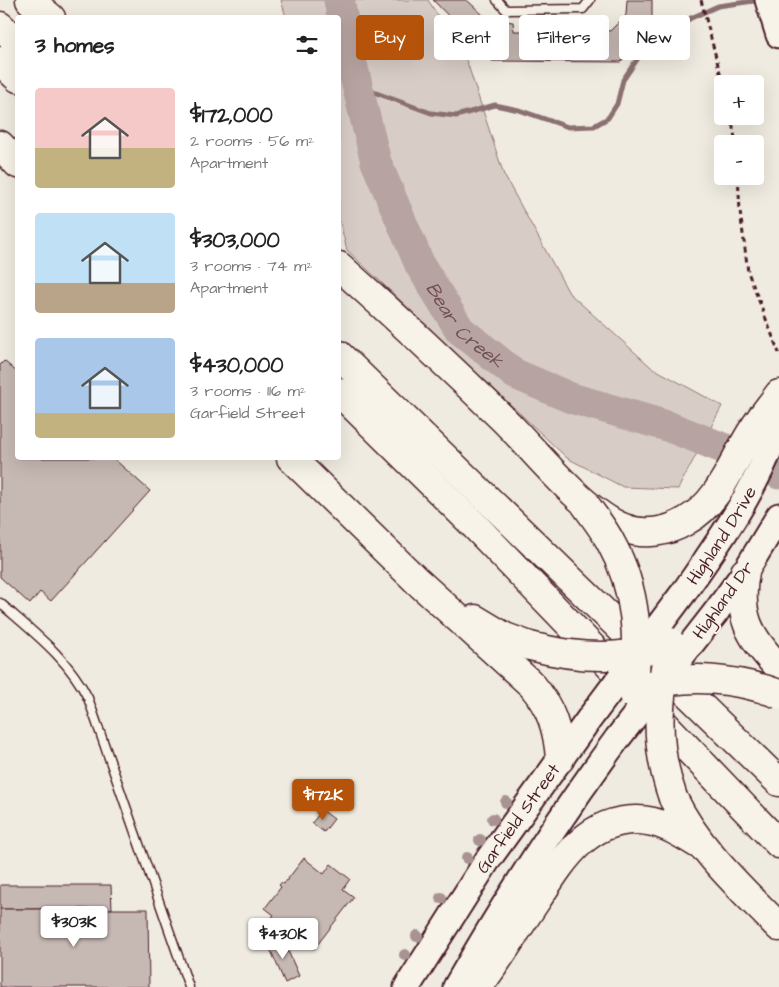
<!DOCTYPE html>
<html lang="en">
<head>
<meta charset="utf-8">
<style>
  body { margin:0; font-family:"Architects Daughter",sans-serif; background:#f6f6f6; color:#222; height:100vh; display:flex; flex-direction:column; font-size:19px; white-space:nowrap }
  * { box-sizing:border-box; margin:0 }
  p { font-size:16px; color:#767676 }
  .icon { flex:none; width:28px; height:28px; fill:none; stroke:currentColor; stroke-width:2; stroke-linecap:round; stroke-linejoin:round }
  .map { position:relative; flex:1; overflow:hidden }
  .sheet { position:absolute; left:15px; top:15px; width:326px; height:445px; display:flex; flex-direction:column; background:#fff; border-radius:5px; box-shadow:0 5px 20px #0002 }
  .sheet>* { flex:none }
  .banner { position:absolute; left:356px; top:15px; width:348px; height:45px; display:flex; gap:10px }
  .tools { position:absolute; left:714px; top:75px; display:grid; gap:10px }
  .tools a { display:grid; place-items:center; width:50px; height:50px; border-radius:5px; background:#fff; box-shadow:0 5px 20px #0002; font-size:25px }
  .price { position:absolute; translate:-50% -42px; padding:0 11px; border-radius:5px; background:#fff; color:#222; font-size:16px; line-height:32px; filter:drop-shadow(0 1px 2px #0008) }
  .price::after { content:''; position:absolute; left:50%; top:30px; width:15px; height:11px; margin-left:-8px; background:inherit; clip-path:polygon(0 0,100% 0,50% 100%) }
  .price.selected { background:#b45309; color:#fff }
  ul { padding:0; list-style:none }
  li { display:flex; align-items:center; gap:15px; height:125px; padding:0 20px }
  li span { display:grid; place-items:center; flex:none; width:140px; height:100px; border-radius:5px; color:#555 }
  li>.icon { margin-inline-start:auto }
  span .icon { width:60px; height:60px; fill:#fffc; stroke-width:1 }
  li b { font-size:21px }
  h2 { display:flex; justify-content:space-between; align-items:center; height:60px; padding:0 20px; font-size:21px }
  .chip { padding:0 18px; border-radius:5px; background:#fff; box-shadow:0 5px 20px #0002; font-size:18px; line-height:45px }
  .chip.selected { background:#b45309; color:#fff }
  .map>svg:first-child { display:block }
</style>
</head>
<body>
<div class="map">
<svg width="779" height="987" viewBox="0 0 779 987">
  <rect width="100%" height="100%" fill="#f0ebe0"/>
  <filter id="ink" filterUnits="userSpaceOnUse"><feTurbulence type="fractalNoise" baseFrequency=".02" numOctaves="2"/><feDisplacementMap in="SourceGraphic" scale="10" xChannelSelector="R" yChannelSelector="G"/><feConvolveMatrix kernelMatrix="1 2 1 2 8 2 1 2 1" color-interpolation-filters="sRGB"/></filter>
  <g filter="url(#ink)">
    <path fill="#d8cdc6" stroke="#917678" d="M281,0H428L467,62L504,175L569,293L651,367L722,406L678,489L623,487L567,458L347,250L339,219V18L286,17Z"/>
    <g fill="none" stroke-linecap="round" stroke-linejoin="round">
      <path stroke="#8b6f72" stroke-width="5" d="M357,86L431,113L456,116L495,105L519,110L568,127L594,126L608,118L617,104L623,80L638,58L655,42L691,18L718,6L761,0"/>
      <path stroke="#b7a4a2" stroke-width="31" id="s1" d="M339,0L350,56L376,162L420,265L460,330L515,374L571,398L667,426L761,463L779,474"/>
    </g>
    <g fill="#c6b8b3" stroke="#4a1f2b">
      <path d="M433,0H467L499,30L504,31V21L513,22L514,31H593V22H602V30L610,31L626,15L627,0H652V28L621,62L492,61Z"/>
      <path d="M4,361L18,373V458H113L150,491L51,601L40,592L30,604L0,577V365Z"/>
      <path d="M322,810L334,819L324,832L312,823Z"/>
      <path d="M304,858L324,874L331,864L350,879L343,889L354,897L314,949L272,917L274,915L265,908L281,887L279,885L282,882L284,884Z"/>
      <path d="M0,885H111L112,909H0Z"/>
      <path d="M0,909H148L149,987H0Z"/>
      <path d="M282,937L299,976L285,983L268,944Z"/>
    </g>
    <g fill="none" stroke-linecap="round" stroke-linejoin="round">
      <g stroke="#4a1f2b" stroke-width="11">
        <g id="lane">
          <path d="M497,0L506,10L583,9L590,0"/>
          <path d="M0,603C33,632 68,658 88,698L189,987"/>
        </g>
      </g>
      <g stroke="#4a1f2b" stroke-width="29">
        <g id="primary">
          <path d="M768,0L779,35"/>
          <path id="s2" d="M684,592C720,540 761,484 779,422"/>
          <path d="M716,612L745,572L779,516"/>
          <path id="s3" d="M407,987L487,861L592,715"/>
          <path d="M456,987C505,901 558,819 617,739"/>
        </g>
      </g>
      <g stroke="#4a1f2b" stroke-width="31">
        <g id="highway">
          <path d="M30,0L51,18"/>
          <path d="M0,26L18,43"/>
          <path d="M0,61L18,78"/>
          <path d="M0,145L18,164"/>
          <path d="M339,266C394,315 449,366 502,418C534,449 583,513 624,528C644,536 668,532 686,521C721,502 733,459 754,428C762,416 771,405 779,394"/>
          <path d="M339,355L779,782"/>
          <path d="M339,392L474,525L612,668"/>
          <path d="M291,458L417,581L532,685C551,708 558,729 560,759"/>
          <path d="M745,572C737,615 749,637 779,668"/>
          <path d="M475,619L505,637L530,646"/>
          <path d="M648,707L779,844"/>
          <path d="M673,798C697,848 740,887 779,927"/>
          <path d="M478,987C500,959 518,927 538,898C562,861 587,819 637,820C662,820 683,835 703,847"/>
        </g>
      </g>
      <g stroke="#4a1f2b" stroke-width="3" stroke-dasharray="5 4" stroke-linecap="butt">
        <path d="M701,0L723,84"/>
        <path d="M731,116L736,144"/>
        <path d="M738,176L740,211L748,272L779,353"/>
      </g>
      <use href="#lane" stroke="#f7f3e8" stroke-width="8"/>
      <use href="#primary" stroke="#f7f3e8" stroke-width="25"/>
      <use href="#highway" stroke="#f7f3e8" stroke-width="28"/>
      <g stroke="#4a1f2b" stroke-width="29" stroke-linecap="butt">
        <g id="primary-bridge">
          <path d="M592,715L684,592"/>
          <path d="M617,739L716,612"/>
        </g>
      </g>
      <g stroke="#4a1f2b" stroke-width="31" stroke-linecap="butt">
        <g id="highway-bridge">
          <path d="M585,504C594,517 604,529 611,543C636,588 641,642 632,693"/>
          <path d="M670,642C658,699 653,741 673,798"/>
          <path d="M530,646C572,657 613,661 654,649"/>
          <path d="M646,687C688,673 738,679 779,694"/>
        </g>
      </g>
      <use href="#primary-bridge" stroke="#f7f3e8" stroke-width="25"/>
      <use href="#highway-bridge" stroke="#f7f3e8" stroke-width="28"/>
    </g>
    <g fill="#a89292">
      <circle cx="506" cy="802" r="6"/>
      <circle cx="493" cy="819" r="6"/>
      <circle cx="480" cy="840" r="6"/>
      <circle cx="467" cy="858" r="6"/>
      <circle cx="441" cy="898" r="6"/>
      <circle cx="417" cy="936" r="6"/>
      <circle cx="405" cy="955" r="6"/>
    </g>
  </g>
  <g text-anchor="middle" stroke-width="4" stroke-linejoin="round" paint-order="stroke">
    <g font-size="18" fill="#4a1f2b" stroke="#f7f3e8">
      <text dy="6" stroke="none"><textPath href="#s2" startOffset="68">Highland Drive</textPath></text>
      <text transform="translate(723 600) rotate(-54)" y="6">Highland Dr</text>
      <text dy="6" stroke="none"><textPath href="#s3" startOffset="202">Garfield Street</textPath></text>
    </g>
    <g font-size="19" font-style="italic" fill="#704e55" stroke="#f7f3e8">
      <text dy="7" stroke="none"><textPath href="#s1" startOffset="354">Bear Creek</textPath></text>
    </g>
  </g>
</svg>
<div class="tools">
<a>+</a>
<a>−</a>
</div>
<b class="price selected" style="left:323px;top:821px">$172K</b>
<b class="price" style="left:74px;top:948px">$303K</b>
<b class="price" style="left:283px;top:960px">$430K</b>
<div class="banner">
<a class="chip selected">Buy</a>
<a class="chip">Rent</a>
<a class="chip">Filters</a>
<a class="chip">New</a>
</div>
<section class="sheet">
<h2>3 homes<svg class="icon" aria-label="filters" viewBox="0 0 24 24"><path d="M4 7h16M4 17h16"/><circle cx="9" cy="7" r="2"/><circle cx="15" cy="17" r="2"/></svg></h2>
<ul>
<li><span style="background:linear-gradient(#f6c9c9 60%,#c2b280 0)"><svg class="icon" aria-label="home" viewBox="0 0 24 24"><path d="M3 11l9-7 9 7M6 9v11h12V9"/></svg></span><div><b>$172,000</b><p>2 rooms · 56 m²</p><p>Apartment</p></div></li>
<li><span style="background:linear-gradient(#bfe0f5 70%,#b9a48a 0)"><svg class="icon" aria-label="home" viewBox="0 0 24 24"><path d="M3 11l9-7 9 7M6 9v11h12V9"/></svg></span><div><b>$303,000</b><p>3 rooms · 74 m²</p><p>Apartment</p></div></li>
<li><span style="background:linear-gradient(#a9c7e8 75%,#c2b280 0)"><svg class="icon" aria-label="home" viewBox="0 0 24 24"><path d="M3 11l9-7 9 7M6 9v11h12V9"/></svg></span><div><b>$430,000</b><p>3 rooms · 116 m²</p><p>Garfield Street</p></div></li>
</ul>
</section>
</div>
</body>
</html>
